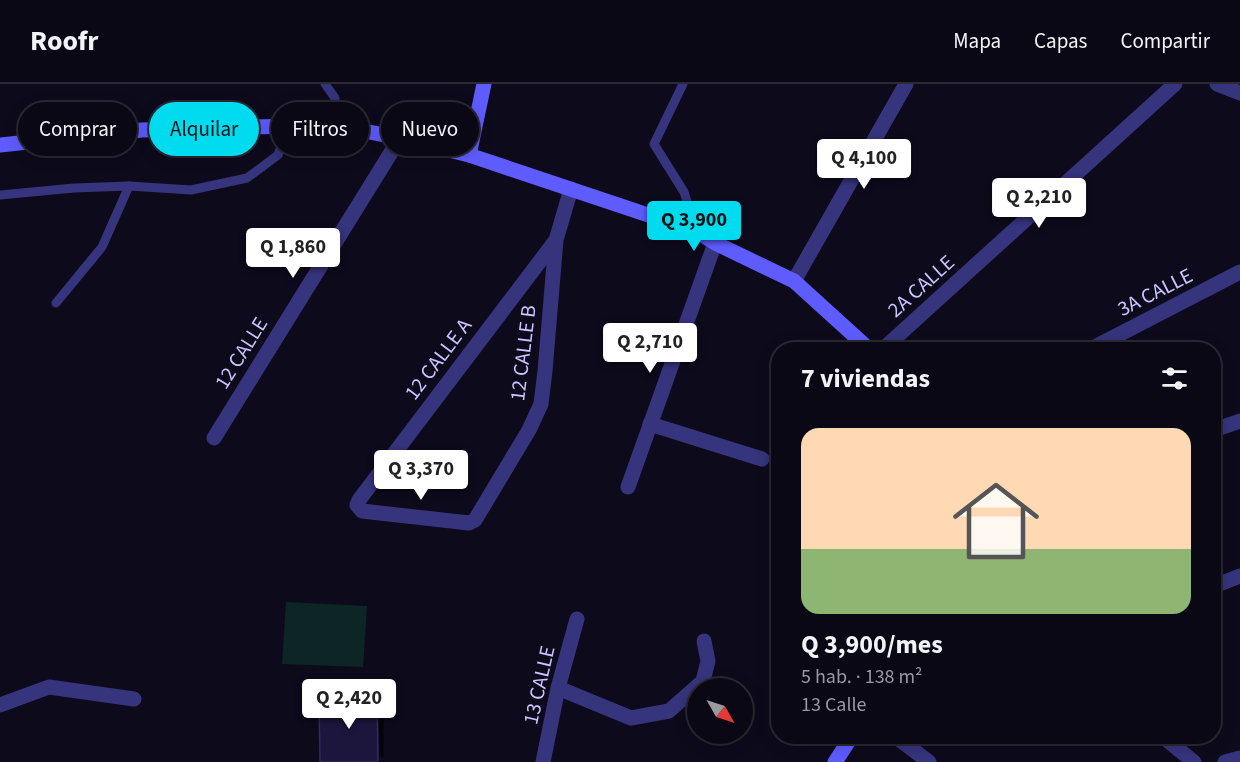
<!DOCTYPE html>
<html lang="es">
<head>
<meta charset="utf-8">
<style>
  body { margin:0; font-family:"Source Sans 3",sans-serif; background:#181622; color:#f1f3f6; height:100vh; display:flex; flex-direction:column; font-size:22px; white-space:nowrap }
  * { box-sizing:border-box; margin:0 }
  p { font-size:20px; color:#999aa0 }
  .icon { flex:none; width:33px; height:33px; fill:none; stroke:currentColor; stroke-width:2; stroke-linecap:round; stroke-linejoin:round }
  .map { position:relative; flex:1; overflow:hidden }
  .drawer { position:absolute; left:771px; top:258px; width:450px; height:402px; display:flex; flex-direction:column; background:#0a0815; border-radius:24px; box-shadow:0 3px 15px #0003,0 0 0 2px #2a2934 }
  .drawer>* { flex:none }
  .guide { position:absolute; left:18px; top:18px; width:570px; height:54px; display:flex; gap:12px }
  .needle { width:39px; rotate:129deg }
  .fabs { position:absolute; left:687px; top:594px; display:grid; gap:12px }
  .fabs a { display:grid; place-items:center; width:66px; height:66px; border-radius:50%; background:#0a0815; box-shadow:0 3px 15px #0003,0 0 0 2px #2a2934; font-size:30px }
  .price { position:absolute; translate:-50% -51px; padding:0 14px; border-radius:6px; background:#fff; color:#222; font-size:20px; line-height:39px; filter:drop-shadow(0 2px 3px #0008) }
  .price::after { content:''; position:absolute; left:50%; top:36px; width:18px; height:14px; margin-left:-9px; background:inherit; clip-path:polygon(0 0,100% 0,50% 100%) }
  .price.on { background:#00dbf0; color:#111 }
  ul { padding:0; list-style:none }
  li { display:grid; align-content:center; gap:12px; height:318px; padding:0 30px }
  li+li { border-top:2px solid #2a2934 }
  li span { display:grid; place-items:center; height:186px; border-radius:18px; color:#555 }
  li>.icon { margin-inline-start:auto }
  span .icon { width:108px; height:108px; fill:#fffc; stroke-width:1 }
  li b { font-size:26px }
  h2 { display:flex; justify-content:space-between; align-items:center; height:72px; padding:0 30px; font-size:26px }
  .tag { padding:0 21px; border-radius:27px; background:#0a0815; box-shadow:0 3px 15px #0003,0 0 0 2px #2a2934; font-size:21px; line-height:54px }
  .tag.on { background:#00dbf0; color:#111 }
  header { display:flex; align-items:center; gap:36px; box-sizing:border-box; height:84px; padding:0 30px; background:#0a0815; border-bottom:2px solid #2a2934 }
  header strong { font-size:28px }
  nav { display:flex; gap:33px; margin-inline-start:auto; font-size:21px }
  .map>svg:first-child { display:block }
</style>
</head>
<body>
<header>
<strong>Roofr</strong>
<nav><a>Mapa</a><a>Capas</a><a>Compartir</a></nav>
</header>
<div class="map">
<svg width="1240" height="678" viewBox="0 0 1240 678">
  <defs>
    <filter id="shadow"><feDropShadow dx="5.5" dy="-5.5" stdDeviation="0" flood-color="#0009"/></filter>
  </defs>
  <rect width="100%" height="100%" fill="#0d0a1c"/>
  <path fill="#0d2625" d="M286,518L367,522L363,583L282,580Z"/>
  <path fill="#1e163d" stroke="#34276a" stroke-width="1.5" filter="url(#shadow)" d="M377,613L378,678H320L319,615Z"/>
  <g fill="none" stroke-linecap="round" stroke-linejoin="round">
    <g stroke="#36347c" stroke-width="9">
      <path d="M325,0L335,14L333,41"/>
      <path d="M683,0L654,60L684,108L696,147"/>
      <path d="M0,111L74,104L129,102L191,106L247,94L278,71L288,42"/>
      <path d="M56,219L102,163L129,102"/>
    </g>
    <g stroke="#36347c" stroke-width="15">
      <path d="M1217,0L1240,9"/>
      <path d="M556,156L359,416L357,421L362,427L469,439L475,436L529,346L541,320L545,287L556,156L571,105"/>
      <path d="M794,197L906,0"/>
      <path d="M882,266L1175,0"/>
      <path d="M1089,266L1240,188"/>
      <path d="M650,340L762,375"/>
      <path d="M1214,346L1240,337"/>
      <path d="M214,354L400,54"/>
      <path d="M628,403L715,159"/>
      <path d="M1214,502L1240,492"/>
      <path d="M558,604L631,634L669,627L703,597L708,577L704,557"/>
      <path d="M0,621L49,603L134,615"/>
      <path d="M895,652L929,678"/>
      <path d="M1162,652L1194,678"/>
      <path d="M543,678L558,604L577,535"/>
      <path d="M1225,678L1240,674"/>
    </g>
    <g stroke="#5f5cff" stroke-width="15">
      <path d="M0,61L142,46L333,41L400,54L469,71L696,147L715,159L794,197L870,266"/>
      <path d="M469,71L484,0"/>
      <path d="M835,678L852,652"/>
    </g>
  </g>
  <g text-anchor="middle" stroke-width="6" stroke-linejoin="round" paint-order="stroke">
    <g font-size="21" fill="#cbc5ff" stroke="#0d0a1c">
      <text transform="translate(921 202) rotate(-42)" y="7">2A CALLE</text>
      <text transform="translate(1155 208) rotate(-27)" y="7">3A CALLE</text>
      <text transform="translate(241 269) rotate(-58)" y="7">12 CALLE</text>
      <text transform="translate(523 269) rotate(-83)" y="7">12 CALLE B</text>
      <text transform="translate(438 275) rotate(-53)" y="7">12 CALLE A</text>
      <text transform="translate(539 601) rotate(-77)" y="7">13 CALLE</text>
    </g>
  </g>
</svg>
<div class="fabs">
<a><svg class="needle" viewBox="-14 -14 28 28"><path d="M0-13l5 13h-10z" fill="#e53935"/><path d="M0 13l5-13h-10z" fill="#999aa0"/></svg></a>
</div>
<b class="price" style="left:864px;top:106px">Q 4,100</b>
<b class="price" style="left:1039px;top:145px">Q 2,210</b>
<b class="price on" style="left:694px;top:168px">Q 3,900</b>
<b class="price" style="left:293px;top:195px">Q 1,860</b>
<b class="price" style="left:650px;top:290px">Q 2,710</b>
<b class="price" style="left:421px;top:417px">Q 3,370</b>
<b class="price" style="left:349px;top:646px">Q 2,420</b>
<div class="guide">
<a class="tag">Comprar</a>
<a class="tag on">Alquilar</a>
<a class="tag">Filtros</a>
<a class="tag">Nuevo</a>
</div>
<section class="drawer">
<h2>7 viviendas<svg class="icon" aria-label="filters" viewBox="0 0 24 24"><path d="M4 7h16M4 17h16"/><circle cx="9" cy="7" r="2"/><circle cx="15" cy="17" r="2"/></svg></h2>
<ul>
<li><span style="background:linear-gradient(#ffd9b3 65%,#8fb573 0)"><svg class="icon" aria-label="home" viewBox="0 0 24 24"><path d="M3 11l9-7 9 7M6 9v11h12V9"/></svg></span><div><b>Q 3,900/mes</b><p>5 hab. · 138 m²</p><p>13 Calle</p></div></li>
</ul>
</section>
</div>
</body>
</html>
